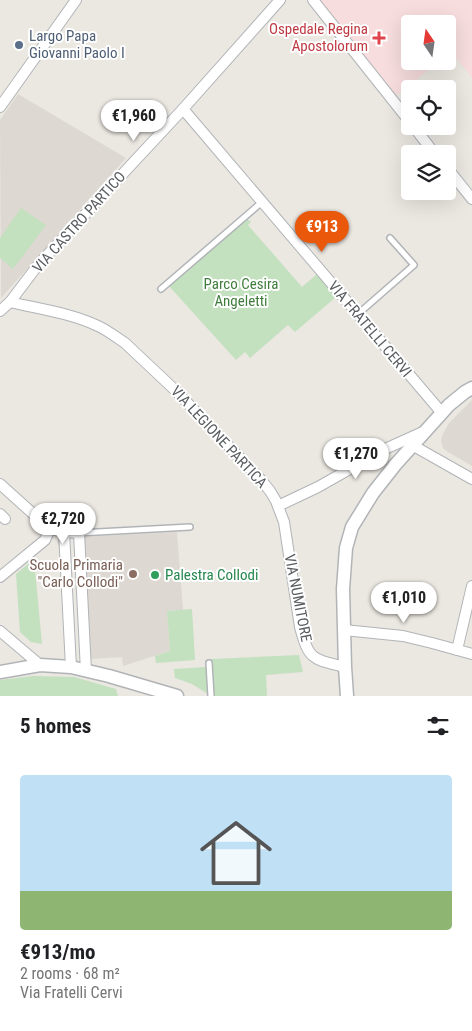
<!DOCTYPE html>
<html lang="en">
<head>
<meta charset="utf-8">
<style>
  body { margin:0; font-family:"Roboto Condensed",sans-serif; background:#f6f6f6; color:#202124; height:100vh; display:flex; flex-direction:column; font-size:19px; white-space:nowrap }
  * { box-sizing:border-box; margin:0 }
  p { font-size:16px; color:#757577 }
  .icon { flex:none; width:28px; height:28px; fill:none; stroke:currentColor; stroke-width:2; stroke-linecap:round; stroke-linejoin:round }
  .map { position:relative; height:696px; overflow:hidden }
  .sheet { display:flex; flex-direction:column; background:#fff; flex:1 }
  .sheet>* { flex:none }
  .needle { width:32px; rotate:347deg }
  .buttons { position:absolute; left:401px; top:15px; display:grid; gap:10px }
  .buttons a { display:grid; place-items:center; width:55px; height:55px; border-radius:5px; background:#fff; box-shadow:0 5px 20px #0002; font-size:25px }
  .price { position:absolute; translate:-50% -42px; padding:0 11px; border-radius:18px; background:#fff; color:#222; font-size:16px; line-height:32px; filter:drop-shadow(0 1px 2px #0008) }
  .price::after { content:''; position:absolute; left:50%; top:30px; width:15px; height:11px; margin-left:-8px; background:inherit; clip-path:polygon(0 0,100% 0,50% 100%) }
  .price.current { background:#ea580c; color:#fff }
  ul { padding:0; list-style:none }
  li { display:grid; align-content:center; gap:10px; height:265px; padding:0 20px }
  li span { display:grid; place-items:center; height:155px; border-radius:5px; color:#555 }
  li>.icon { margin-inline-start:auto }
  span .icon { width:90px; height:90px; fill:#fffc; stroke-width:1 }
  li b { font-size:21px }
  h2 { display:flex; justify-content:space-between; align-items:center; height:60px; padding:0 20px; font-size:21px }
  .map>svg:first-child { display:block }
</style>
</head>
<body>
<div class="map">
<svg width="472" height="696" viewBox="0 0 472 696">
  <rect width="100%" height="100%" fill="#ebe7e1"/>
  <g fill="#ddd9d2">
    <path d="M18,94L126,158L1,298L0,120Z"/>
    <path d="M472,400V466L448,452L443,448L441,440L443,434L449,423Z"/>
    <path d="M177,532L183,610L167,611L170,651L123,666L122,657L91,659L83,537Z"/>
  </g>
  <path fill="#f7dddd" d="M317,0H472V78L452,52L448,55V24H410V61H440L396,96Z"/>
  <g fill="#c3e0bf">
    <path d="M21,208L46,225L13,269L0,258V238Z"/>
    <path d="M246,218L251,222L248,225L302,287L317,274L336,297L295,332L288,325L250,358L245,352L236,360L168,285Z"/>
    <path d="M34,559L42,644L31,642L20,632L16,574Z"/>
    <path d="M192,609L195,660L156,663L155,656L170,651L167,611Z"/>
    <path d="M299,655L303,672L266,675L267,696H213L211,659Z"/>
    <path d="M206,667L208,694L192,684L175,678L174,669Z"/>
    <path d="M33,676L74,677L116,689L118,696H0V680Z"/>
  </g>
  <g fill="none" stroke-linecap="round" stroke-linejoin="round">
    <g stroke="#b1b4b7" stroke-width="8">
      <g id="service">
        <path d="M161,289L262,202"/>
        <path d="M358,314L414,265L390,238"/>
        <path d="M79,533L190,527"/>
        <path d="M209,663L211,696"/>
      </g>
    </g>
    <g stroke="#b1b4b7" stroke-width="12">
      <g id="minor">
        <path d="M313,0L410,122"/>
        <path d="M0,107L76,0"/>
        <path d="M183,109L442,413"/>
        <path d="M413,126L435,154"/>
        <path d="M448,169L472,199"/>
        <path d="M10,302C39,309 71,313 98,326C107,330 116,337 125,343L176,391L261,480L270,491L276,501L284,522L300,627C309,661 313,659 345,667"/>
        <path d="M0,311L10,302L38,265L183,109L280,0"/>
        <path d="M412,445L472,479"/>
        <path d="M0,484L50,529L64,532L79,533L86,671"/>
        <path d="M278,506L318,487L385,449L425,431"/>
        <path d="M0,514L5,519"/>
        <path d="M64,532L71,667"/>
        <path d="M0,577L45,540L50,529"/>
        <path d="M344,630L403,636L432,643L472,654"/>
        <path d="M0,631L40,665"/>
        <path d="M457,650L472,586"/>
      </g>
    </g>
    <g stroke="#b1b4b7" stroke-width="15">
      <g id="tertiary">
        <path d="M0,672L40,665L71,667L109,676L177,696"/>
        <path d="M347,696L345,667L343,589L346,548L352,527L373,493L395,465L449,405L465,392L472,388"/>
      </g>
    </g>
    <use href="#service" stroke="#fff" stroke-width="5"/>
    <use href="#minor" stroke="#fff" stroke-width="10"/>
    <use href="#tertiary" stroke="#fff" stroke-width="12"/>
  </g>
  <path fill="#e0444e" stroke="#fff" stroke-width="2" d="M376.5 30.5h5v5h5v5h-5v5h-5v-5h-5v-5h5z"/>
  <circle fill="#5c6f8a" stroke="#fff" stroke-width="2" cx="19" cy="45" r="5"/>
  <circle fill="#8d6e63" stroke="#fff" stroke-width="2" cx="133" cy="574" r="5"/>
  <circle fill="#2e9e5b" stroke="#fff" stroke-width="2" cx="155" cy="575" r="5"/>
  <g text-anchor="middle" stroke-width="4" stroke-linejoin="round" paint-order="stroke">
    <g font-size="15" fill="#be3a42" stroke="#fff" text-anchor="end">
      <text x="368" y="34">Ospedale Regina<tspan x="368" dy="17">Apostolorum</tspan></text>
    </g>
    <g font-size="15" fill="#4e5e75" stroke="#fff" text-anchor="start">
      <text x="29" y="41">Largo Papa<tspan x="29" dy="17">Giovanni Paolo I</tspan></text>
    </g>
    <g font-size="15" fill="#595d60" stroke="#fff">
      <text transform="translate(79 222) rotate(-48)" y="5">VIA CASTRO PARTICO</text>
      <text transform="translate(370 329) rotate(50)" y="5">VIA FRATELLI CERVI</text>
      <text transform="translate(219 437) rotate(47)" y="5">VIA LEGIONE PARTICA</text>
      <text transform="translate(298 598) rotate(79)" y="5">VIA NUMITORE</text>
    </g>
    <g font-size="15" fill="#407d3c" stroke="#fff">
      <text x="241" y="289">Parco Cesira<tspan x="241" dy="17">Angeletti</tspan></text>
    </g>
    <g font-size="15" fill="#785e54" stroke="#fff" text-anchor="end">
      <text x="123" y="570">Scuola Primaria<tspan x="123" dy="17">"Carlo Collodi"</tspan></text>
    </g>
    <g font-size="15" fill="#27864d" stroke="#fff" text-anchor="start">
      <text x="165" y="580">Palestra Collodi</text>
    </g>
  </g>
</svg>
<div class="buttons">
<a><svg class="needle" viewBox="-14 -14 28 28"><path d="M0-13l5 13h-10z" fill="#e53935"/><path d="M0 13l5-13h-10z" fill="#757577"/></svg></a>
<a><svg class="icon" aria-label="locate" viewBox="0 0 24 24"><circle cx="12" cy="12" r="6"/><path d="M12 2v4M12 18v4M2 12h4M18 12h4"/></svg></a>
<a><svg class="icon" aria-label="layers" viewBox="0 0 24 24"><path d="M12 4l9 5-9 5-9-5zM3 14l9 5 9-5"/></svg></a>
</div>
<b class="price" style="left:134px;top:142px">€1,960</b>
<b class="price current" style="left:322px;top:253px">€913</b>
<b class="price" style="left:356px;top:480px">€1,270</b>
<b class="price" style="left:63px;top:545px">€2,720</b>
<b class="price" style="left:404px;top:624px">€1,010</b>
</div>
<section class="sheet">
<h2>5 homes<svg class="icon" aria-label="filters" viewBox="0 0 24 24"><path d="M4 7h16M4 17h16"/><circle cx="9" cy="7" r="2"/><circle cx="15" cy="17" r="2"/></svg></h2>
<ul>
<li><span style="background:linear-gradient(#bfe0f5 75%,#8fb573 0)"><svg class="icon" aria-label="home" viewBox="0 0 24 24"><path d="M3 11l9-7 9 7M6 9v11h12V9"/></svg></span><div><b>€913/mo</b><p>2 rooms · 68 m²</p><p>Via Fratelli Cervi</p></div></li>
</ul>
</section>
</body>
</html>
